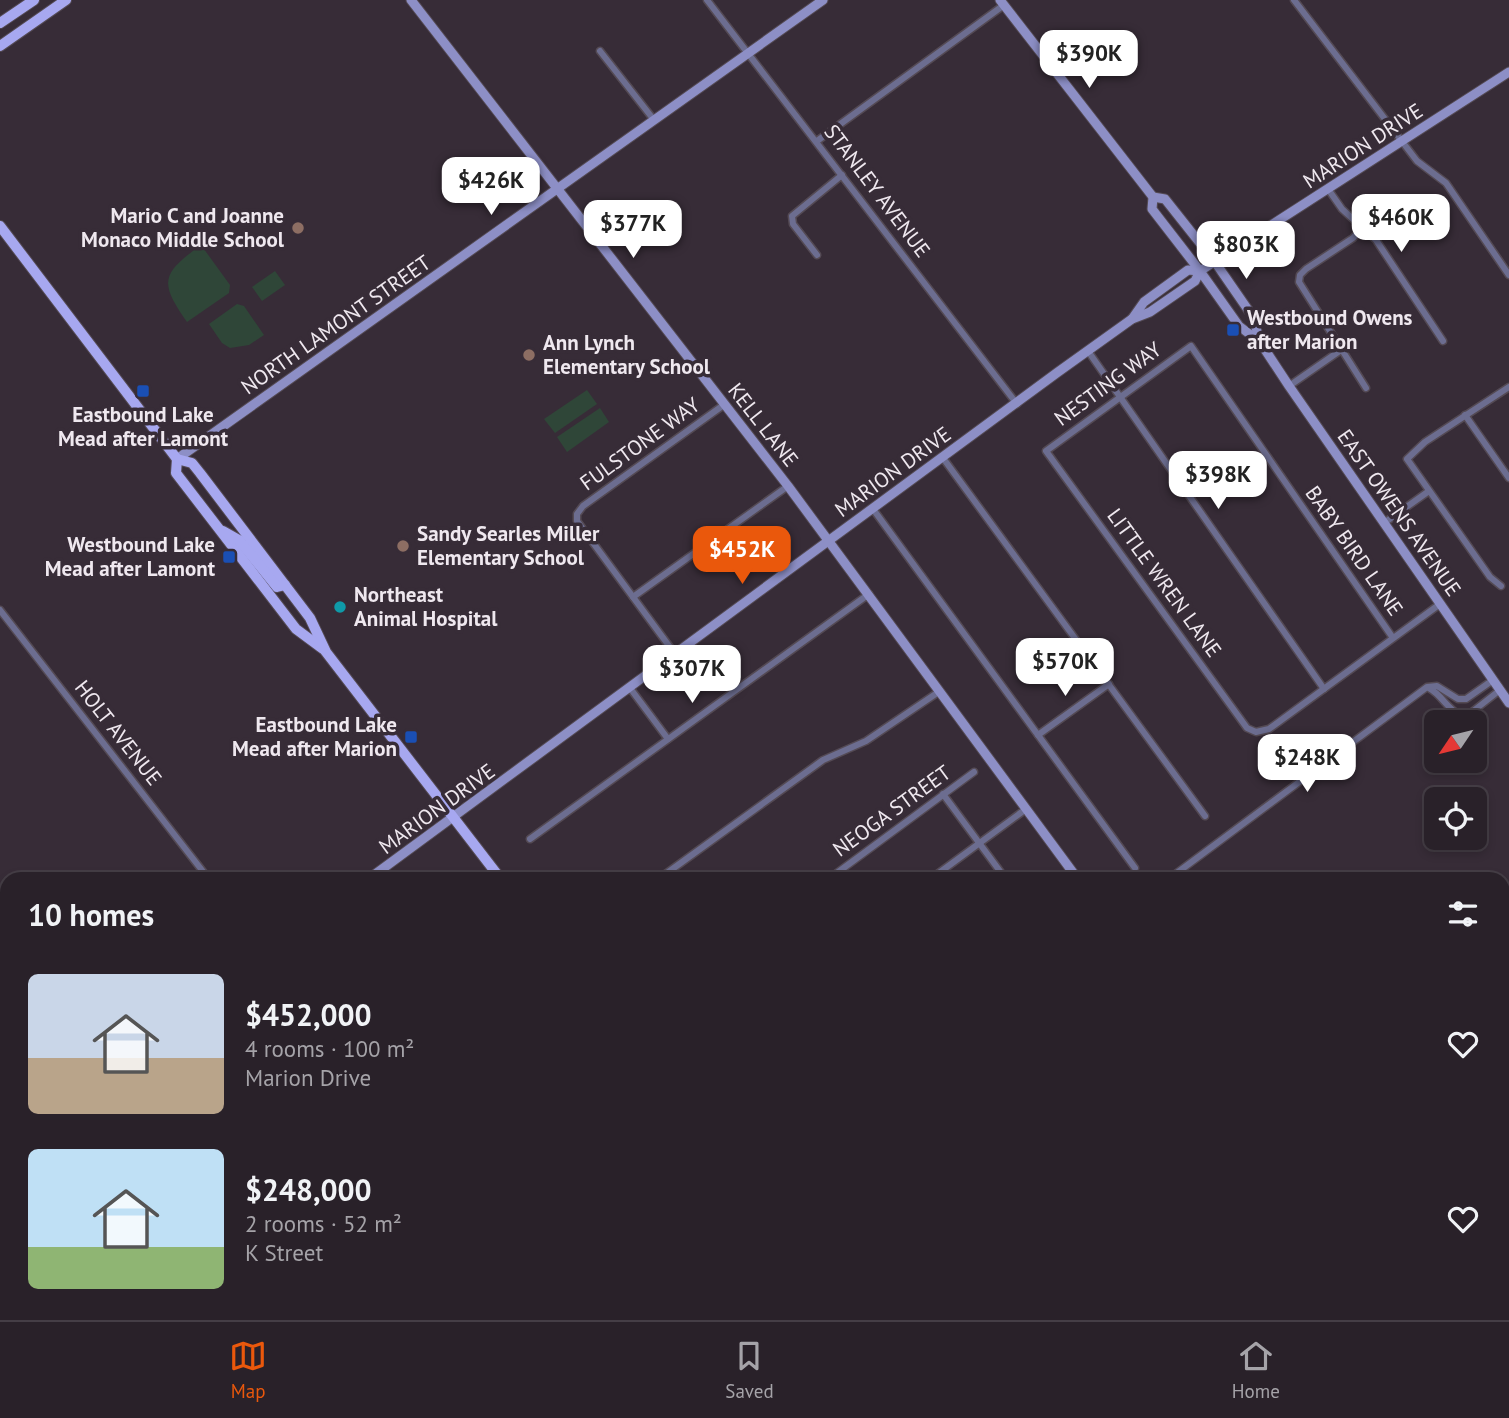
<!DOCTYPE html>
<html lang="en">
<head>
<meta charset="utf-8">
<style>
  body { margin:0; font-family:"PT Sans",sans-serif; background:#352e35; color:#f1f3f6; height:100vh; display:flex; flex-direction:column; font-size:26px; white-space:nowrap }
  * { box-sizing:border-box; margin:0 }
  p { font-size:23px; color:#a5a3a8 }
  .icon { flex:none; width:38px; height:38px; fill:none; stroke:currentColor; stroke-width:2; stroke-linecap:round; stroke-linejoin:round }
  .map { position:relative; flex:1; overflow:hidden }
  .drawer { position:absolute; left:0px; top:872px; width:1510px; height:450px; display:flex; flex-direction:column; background:#292129; border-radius:21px 21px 0 0; box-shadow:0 4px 10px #0003,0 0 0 2px #453e46 }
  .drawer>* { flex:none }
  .needle { width:46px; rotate:235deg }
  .fabs { position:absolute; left:1424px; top:710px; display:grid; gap:14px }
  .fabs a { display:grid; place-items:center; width:63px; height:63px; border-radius:10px; background:#292129; box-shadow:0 4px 10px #0003,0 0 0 2px #453e46; font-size:35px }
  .price { position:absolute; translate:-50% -60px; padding:0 16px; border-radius:14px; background:#fff; color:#222; font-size:23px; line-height:46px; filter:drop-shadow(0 2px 4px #0008) }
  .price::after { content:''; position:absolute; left:50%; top:42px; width:21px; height:16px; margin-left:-10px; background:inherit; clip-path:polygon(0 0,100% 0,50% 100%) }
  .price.on { background:#ea580c; color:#fff }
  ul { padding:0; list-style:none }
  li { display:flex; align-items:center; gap:21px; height:175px; padding:0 28px }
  li span { display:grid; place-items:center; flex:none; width:196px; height:140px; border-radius:10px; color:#555 }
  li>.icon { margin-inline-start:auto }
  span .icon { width:84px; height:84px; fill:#fffc; stroke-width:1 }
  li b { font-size:30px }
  h2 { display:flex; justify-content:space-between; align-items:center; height:84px; padding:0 28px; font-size:30px }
  .dock { display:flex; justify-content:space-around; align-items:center; height:98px; border-top:2px solid #453e46; background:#292129; font-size:19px; color:#a5a3a8 }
  .dock a { display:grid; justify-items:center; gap:4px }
  .dock .on { color:#ea580c }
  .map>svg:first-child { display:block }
</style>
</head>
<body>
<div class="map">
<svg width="1509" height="1320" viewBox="0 0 1509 1320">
  <rect width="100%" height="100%" fill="#372c37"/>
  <g fill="#2f4638">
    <path d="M201,245L230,285L229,293L187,322C159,282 161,274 201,245Z"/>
    <path d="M275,271L285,285L262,301L252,287Z"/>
    <path d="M237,304L244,306L264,335L249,345L230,348L222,343L209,324Z"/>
    <path d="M587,390L597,404L555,433L544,419Z"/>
    <path d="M600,408L609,422L567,452L557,437Z"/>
  </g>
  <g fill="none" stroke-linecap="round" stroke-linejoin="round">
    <g stroke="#544a54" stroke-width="9">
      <g id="street">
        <path d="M707,0L1017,404"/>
        <path d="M1294,0L1417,161L1446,183L1509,275"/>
        <path d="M600,51L654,120"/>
        <path d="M817,141L1004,5"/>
        <path d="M1328,189L1342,209L1376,240L1443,341"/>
        <path d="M1362,228L1353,238L1306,269L1300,275L1299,282L1366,388"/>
        <path d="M817,255L793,224L792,216L842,175"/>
        <path d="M1088,351L1324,689"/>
        <path d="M1289,386L1341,350"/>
        <path d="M1465,415L1509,478"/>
        <path d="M943,458L1205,816"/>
        <path d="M873,509L1135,868"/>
        <path d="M1384,523L1429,491"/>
        <path d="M1501,586L1490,577L1407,459L1425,442L1509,387"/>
        <path d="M633,597L788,486"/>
        <path d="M0,610L208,878"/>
        <path d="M1393,638L1191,346L1046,451L1247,728L1256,732L1269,729L1440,604"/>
        <path d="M675,654L577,521V514L583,506L725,404"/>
        <path d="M630,688L668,739"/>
        <path d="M1429,688C1442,695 1447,709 1460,715L1472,712L1500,690"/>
        <path d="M1038,735L1109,684"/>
        <path d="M943,794L1005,878"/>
        <path d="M530,839L869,594"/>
        <path d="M660,878L823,760L866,741L940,691"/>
        <path d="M830,878L974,772"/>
        <path d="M932,878L1026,809"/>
        <path d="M1170,878L1427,687L1437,686L1458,699H1466L1493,680"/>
        <path d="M1120,1314L1124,1320"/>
        <path d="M1189,1314L1193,1320"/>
        <path d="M1264,1314L1266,1317"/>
        <path d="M152,1320L160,1314"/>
        <path d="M400,1320L408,1314"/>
        <path d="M483,1320L491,1314"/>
        <path d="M1174,1320L1182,1314"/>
      </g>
    </g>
    <g stroke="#544a54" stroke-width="11">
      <g id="secondary">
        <path d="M411,0L788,486L1077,878"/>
        <path d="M1000,0L1153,197L1152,209L1200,271L1239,326L1260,342"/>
        <path d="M1153,197L1165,199L1215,262L1253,317L1260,342L1289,386L1509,703"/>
        <path d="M1132,319L1144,302L1188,270L1200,271"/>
        <path d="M177,459L823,0"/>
        <path d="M370,878L1058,372L1132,319L1150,312L1195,281L1200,271L1509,72"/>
        <path d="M0,990L7,999"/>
        <path d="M0,1154L7,1149"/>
        <path d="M248,1314L252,1320"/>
        <path d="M1394,1314L1398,1320"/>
      </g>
    </g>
    <g stroke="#544a54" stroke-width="12">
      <g id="primary">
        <path d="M0,23L34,0"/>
        <path d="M0,46L66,0"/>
        <path d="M0,226L177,459L192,463L200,473L310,618L326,652L500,878"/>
        <path d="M177,459L176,473L296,629L323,649"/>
        <path d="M223,531L239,540L277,587L285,585"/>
        <path d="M1503,1195L1509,1190"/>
        <path d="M836,1314L841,1320"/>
        <path d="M1334,1320L1342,1314"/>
      </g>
    </g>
    <use href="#street" stroke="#6c6d90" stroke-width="6"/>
    <use href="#secondary" stroke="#8d8fc6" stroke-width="9"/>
    <use href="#primary" stroke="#a7a8f0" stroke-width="10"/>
  </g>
  <g fill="#8d6e63" stroke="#372c37" stroke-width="2.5">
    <circle cx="298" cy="228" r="7"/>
    <circle cx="529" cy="355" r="7"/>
    <circle cx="403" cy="546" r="7"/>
  </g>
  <g fill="#1a4fb4" stroke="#372c37" stroke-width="2.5">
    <rect x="1226" y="323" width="14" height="14" rx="3.5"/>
    <rect x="136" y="384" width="14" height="14" rx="3.5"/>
    <rect x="222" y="550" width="14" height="14" rx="3.5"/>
    <rect x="404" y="730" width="14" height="14" rx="3.5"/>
  </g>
  <circle fill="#0f9aa8" stroke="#372c37" stroke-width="2.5" cx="340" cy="607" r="7"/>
  <g text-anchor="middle" stroke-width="7" stroke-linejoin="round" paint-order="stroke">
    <g font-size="21" fill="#efe8ef" stroke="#372c37">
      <text transform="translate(1363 146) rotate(-33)" y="7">MARION DRIVE</text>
      <text transform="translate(877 191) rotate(53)" y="7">STANLEY AVENUE</text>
      <text transform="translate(336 325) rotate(-35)" y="7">NORTH LAMONT STREET</text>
      <text transform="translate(1108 384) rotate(-36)" y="7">NESTING WAY</text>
      <text transform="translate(763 425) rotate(52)" y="7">KELL LANE</text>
      <text transform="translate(640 444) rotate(-36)" y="7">FULSTONE WAY</text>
      <text transform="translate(893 472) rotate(-36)" y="7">MARION DRIVE</text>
      <text transform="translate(1399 513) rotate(55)" y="7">EAST OWENS AVENUE</text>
      <text transform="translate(1354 551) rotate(55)" y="7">BABY BIRD LANE</text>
      <text transform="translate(1164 583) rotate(54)" y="7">LITTLE WREN LANE</text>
      <text transform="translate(118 733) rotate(52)" y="7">HOLT AVENUE</text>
      <text transform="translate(437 809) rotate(-36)" y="7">MARION DRIVE</text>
      <text transform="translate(892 811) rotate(-36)" y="7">NEOGA STREET</text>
    </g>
    <g font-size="21" font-weight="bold" fill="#efe8ef" stroke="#372c37" text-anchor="start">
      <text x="284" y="223" text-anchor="end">Mario C and Joanne<tspan x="284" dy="24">Monaco Middle School</tspan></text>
      <text x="1247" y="325">Westbound Owens<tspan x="1247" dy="24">after Marion</tspan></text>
      <text x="543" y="350">Ann Lynch<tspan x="543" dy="24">Elementary School</tspan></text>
      <text x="143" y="422" text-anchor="middle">Eastbound Lake<tspan x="143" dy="24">Mead after Lamont</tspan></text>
      <text x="417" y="541">Sandy Searles Miller<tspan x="417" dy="24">Elementary School</tspan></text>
      <text x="215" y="552" text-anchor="end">Westbound Lake<tspan x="215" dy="24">Mead after Lamont</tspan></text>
      <text x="354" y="602">Northeast<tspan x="354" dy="24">Animal Hospital</tspan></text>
      <text x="397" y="732" text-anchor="end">Eastbound Lake<tspan x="397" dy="24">Mead after Marion</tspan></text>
    </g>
  </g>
</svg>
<div class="fabs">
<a><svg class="needle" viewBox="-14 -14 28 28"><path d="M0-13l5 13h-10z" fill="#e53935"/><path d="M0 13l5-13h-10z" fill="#a5a3a8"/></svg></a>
<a><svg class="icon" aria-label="locate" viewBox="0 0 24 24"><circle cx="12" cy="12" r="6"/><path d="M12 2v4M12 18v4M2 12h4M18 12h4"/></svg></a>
</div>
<b class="price" style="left:1089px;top:90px">$390K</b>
<b class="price" style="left:491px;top:217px">$426K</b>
<b class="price" style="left:1401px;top:254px">$460K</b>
<b class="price" style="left:633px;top:260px">$377K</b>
<b class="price" style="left:1246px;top:281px">$803K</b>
<b class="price" style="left:1218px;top:511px">$398K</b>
<b class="price on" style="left:742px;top:586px">$452K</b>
<b class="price" style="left:1065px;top:698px">$570K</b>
<b class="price" style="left:692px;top:705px">$307K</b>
<b class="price" style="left:1307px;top:794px">$248K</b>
<section class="drawer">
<h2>10 homes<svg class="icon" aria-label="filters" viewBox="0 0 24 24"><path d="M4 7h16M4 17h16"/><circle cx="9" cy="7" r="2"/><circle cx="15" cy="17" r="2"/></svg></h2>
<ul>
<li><span style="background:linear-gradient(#c9d6e8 60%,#b9a48a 0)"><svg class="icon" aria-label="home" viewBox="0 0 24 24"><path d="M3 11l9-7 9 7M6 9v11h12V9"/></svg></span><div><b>$452,000</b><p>4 rooms · 100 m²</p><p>Marion Drive</p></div><svg class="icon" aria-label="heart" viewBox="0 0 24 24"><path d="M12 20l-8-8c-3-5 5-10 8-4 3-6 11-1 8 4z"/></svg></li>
<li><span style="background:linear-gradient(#bfe0f5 70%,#8fb573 0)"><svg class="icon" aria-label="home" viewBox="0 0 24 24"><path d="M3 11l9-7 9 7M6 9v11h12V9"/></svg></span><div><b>$248,000</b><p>2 rooms · 52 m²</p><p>K Street</p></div><svg class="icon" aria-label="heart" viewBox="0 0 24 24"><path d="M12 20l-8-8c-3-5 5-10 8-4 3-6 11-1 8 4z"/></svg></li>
</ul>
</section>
</div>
<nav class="dock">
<a class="on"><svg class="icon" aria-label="map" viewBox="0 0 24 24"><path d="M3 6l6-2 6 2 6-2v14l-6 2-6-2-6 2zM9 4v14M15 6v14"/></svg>Map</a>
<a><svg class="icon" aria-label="saved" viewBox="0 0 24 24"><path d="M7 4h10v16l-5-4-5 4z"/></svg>Saved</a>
<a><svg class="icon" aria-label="home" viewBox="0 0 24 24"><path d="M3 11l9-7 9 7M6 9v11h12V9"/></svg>Home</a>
</nav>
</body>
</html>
